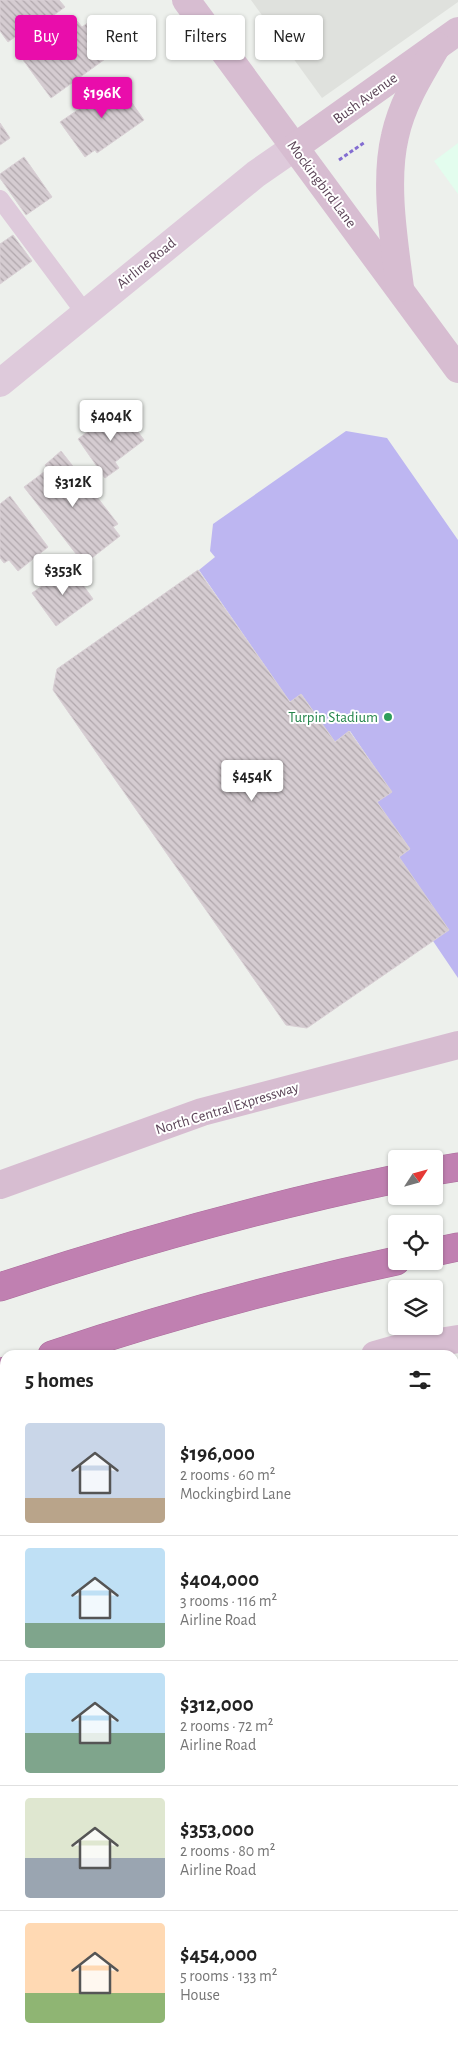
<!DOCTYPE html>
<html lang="en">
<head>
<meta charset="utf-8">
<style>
  body { margin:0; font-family:"Alegreya Sans",sans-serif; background:#f2f2f2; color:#222; height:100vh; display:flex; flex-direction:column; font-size:19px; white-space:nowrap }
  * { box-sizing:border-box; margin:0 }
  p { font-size:16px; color:#767676 }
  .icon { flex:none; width:28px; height:28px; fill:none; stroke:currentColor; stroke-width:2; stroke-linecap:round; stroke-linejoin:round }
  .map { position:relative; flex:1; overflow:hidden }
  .side { position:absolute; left:0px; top:1350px; width:459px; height:695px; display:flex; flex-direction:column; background:#fff; border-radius:15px 15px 0 0; box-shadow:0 1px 4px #0004 }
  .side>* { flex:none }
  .guide { position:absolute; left:15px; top:15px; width:429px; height:45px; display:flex; gap:10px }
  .needle { width:32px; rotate:54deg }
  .controls { position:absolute; left:388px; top:1150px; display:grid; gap:10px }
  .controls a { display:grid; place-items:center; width:55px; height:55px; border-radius:5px; background:#fff; box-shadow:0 1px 4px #0004; font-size:25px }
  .price { position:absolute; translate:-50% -42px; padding:0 11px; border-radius:5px; background:#fff; color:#222; font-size:16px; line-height:32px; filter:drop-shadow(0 1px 2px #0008) }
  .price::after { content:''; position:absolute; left:50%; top:30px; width:15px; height:11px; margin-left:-8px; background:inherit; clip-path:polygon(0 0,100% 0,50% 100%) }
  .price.current { background:#e90dab; color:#fff }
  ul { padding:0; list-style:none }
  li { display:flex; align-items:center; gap:15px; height:125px; padding:0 25px }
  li+li { border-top:1px solid #e0e0e0 }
  li span { display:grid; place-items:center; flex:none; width:140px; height:100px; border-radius:5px; color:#555 }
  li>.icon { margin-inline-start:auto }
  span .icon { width:60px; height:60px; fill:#fffc; stroke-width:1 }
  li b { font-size:21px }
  h2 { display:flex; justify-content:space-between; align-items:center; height:60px; padding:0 25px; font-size:21px }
  .tag { padding:0 18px; border-radius:5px; background:#fff; box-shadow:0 1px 4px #0004; font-size:18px; line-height:45px }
  .tag.current { background:#e90dab; color:#fff }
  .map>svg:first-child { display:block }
</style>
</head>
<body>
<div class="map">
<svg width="458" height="2045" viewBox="0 0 458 2045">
  <defs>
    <pattern id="building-back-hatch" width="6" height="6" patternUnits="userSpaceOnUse" patternTransform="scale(1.25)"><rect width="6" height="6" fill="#d5ccd1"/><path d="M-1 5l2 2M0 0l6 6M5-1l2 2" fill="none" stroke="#b0a7ac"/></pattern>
  </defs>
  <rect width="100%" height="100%" fill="#edf0ec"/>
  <g fill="#e3fdee">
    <path d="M458,143V194L434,161Z"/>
    <path d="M0,1708L5,1709V1902L0,1901Z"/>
    <path d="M454,1776L458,1777V1968H454Z"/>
  </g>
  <path fill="#dfe1dd" d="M251,0H458V2L322,98Z"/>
  <path fill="#bdb6f1" d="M346,431L387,438L458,540V978L433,941L399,857L410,849L377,802L391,791L350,731L335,742L302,695L290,702L199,570L215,557L210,551L213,524Z"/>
  <g fill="url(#building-back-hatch)" stroke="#d9d0d5">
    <path d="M0,0H59L65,7L37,27L34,23L8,42L0,31Z"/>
    <path d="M77,21L82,27L89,22L112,54L51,98L23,60Z"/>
    <path d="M115,79L144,120L97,153L95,150L85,157L60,122L91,101L89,97Z"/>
    <path d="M0,123L10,138L0,145Z"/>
    <path d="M24,157L52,197L26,215L0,178V174Z"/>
    <path d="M13,235L32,261L0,284V244Z"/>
    <path d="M120,408L144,440L115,462L119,468L105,478L78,439Z"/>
    <path d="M61,451L118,524L113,527L120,536L84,564L24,487L48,469L45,465Z"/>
    <path d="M10,496L48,547L18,571L9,560L4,563L0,558V504Z"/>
    <path d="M70,567L93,599L56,626L32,593Z"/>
    <path d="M198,570L290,702L301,694L335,742L349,731L392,792L377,802L410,849L399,857L449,930L307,1028L286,1025L53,690L57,669Z"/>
    <path d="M0,1711L5,1712V1771L0,1770Z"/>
    <path d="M454,1780L458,1781V1821H454Z"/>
    <path d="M3,1815H5V1856L0,1855Z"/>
    <path d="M5,1998V2039L0,2043V2002Z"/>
    <path d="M20,2040H33L37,2045H14Z"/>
    <path d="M101,2040H138L131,2045H105Z"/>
    <path d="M150,2040H181L180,2045H149Z"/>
    <path d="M194,2040H226L225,2045H193Z"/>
    <path d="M236,2040H267L266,2045H235Z"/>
    <path d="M276,2040H308L307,2045H275Z"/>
    <path d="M320,2040H351V2045H319Z"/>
    <path d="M359,2040H370L390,2043V2045H358Z"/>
  </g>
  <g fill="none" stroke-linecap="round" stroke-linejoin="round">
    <g stroke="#ab6c9c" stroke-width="29">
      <g id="highway">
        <path d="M434,1171L458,1167"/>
        <path d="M434,1252L458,1247"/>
        <path d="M0,1287C130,1244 262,1207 396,1179"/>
        <path d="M52,1355C165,1317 280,1286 396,1261"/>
        <path d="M0,1373L5,1371"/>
        <path d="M0,1447L5,1446"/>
      </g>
    </g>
    <g stroke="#836dd1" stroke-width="3" stroke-dasharray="4 2.5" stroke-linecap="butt">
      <path d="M339,160L365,142"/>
      <path d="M0,1677L5,1678"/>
      <path d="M454,1721H458"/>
    </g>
    <g stroke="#decadb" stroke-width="18">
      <path d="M0,199L85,313"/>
      <path d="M0,1790L5,1788"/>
      <path d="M0,1869H5"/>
      <path d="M454,1935L458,1936"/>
    </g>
    <g stroke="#decadb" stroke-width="28">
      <path d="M0,383L256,174L295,147"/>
      <path d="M0,1948L5,1949"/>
      <path d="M454,2019L458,2020"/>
    </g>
    <g stroke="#d7bdd1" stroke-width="28">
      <path d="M186,0L458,369"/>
      <path d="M295,147L458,31"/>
      <path d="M400,288C394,241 384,182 395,136C402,103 420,75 437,46"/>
      <path d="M0,1185L202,1112L458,1045"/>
      <path d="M375,1355L396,1349L458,1339"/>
      <path d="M0,1482L5,1479"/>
    </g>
    <use href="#highway" stroke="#c080b1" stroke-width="28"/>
  </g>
  <circle fill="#2e9e5b" stroke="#fff" stroke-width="2" cx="388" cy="717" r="5"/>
  <g text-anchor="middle" stroke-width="4" stroke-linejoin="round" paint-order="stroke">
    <g font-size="15" fill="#5b4457" stroke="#fff">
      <text transform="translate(365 98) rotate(-36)" y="5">Bush Avenue</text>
      <text transform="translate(322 184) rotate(53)" y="5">Mockingbird Lane</text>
      <text transform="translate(146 263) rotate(-39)" y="5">Airline Road</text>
      <text transform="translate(227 1108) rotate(-17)" y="5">North Central Expressway</text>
    </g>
    <g font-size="15" fill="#27864d" stroke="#fff" text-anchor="end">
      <text x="378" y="722">Turpin Stadium</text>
    </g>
  </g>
</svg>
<div class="controls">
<a><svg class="needle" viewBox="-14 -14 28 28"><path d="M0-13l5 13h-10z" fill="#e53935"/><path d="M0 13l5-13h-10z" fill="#767676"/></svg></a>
<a><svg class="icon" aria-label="locate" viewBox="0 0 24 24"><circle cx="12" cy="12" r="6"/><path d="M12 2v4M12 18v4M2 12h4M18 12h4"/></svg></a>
<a><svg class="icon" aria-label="layers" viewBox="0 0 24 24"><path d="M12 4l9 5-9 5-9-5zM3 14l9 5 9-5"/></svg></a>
</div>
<b class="price current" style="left:102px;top:119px">$196K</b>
<b class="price" style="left:111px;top:442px">$404K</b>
<b class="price" style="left:73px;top:508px">$312K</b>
<b class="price" style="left:63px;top:596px">$353K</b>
<b class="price" style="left:252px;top:802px">$454K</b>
<div class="guide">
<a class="tag current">Buy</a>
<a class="tag">Rent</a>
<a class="tag">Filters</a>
<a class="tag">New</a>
</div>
<section class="side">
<h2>5 homes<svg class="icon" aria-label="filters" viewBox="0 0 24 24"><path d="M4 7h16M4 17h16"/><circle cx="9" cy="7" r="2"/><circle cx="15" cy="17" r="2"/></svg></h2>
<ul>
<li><span style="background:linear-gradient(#c9d6e8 75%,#b9a48a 0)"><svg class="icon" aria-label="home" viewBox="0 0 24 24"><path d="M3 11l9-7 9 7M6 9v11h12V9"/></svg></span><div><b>$196,000</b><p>2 rooms · 60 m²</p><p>Mockingbird Lane</p></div></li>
<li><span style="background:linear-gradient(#bfe0f5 75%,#7fa58c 0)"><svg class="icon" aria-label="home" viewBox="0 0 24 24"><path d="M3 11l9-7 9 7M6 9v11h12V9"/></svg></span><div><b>$404,000</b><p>3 rooms · 116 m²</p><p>Airline Road</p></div></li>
<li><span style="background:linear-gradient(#bfe0f5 60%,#7fa58c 0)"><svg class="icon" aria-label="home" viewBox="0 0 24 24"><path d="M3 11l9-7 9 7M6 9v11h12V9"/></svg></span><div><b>$312,000</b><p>2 rooms · 72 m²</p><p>Airline Road</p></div></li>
<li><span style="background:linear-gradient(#dfe7d0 60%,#9aa5b1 0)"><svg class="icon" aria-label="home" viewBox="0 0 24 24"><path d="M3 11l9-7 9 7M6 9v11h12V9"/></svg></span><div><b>$353,000</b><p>2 rooms · 80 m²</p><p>Airline Road</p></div></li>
<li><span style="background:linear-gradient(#ffd9b3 70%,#8fb573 0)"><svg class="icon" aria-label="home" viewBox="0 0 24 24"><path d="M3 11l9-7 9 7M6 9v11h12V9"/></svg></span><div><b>$454,000</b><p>5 rooms · 133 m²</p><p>House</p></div></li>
</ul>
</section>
</div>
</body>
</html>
